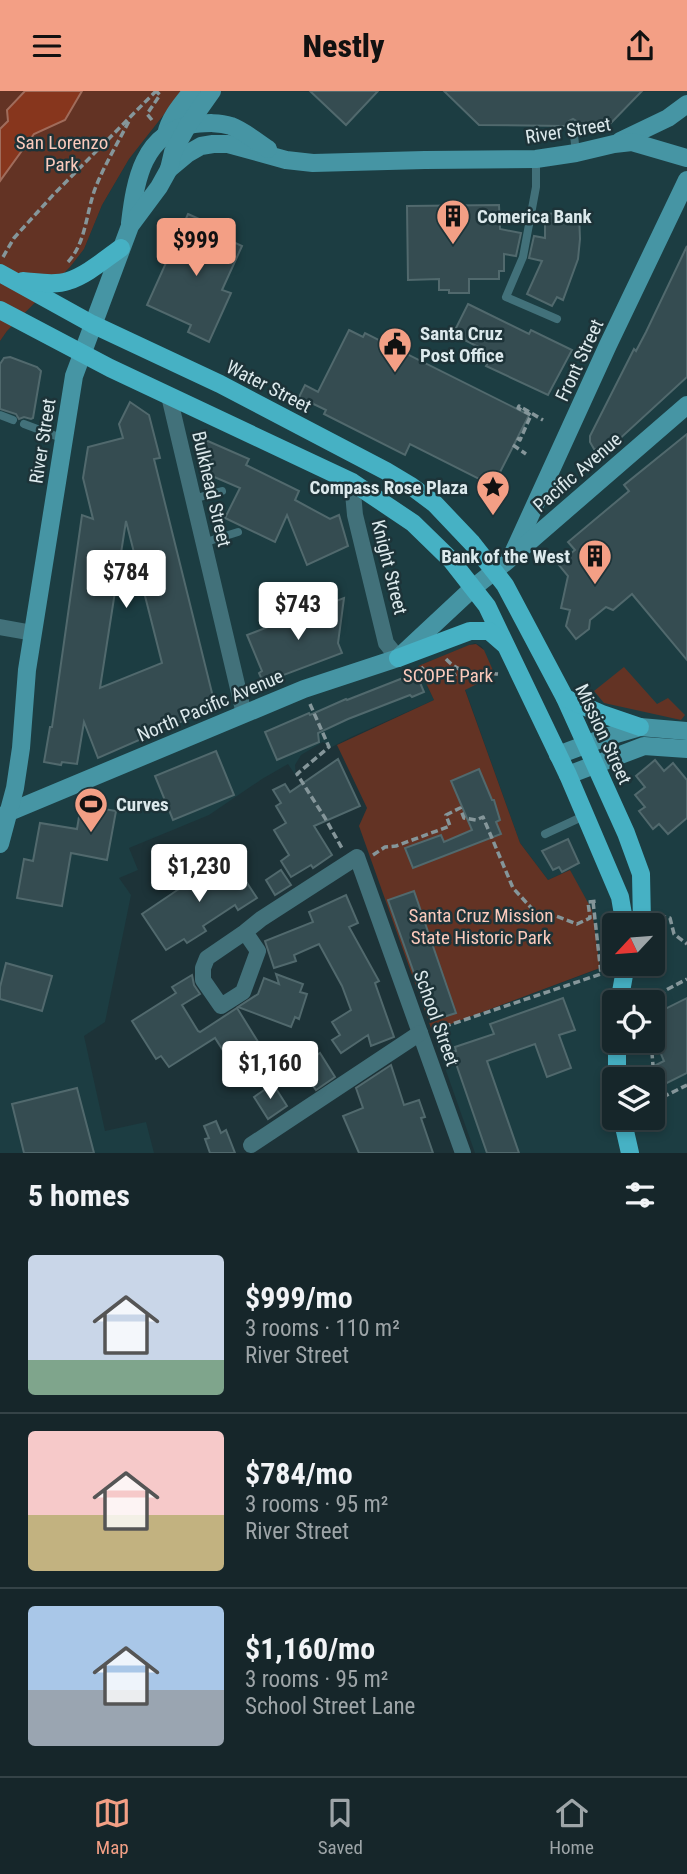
<!DOCTYPE html>
<html lang="en">
<head>
<meta charset="utf-8">
<style>
  body { margin:0; font-family:"Roboto Condensed",sans-serif; background:#1f2e32; color:#f1f3f6; height:100vh; display:flex; flex-direction:column; font-size:26px; white-space:nowrap }
  * { box-sizing:border-box; margin:0 }
  p { font-size:23px; color:#9ea5a8 }
  .icon { flex:none; width:38px; height:38px; fill:none; stroke:currentColor; stroke-width:2; stroke-linecap:round; stroke-linejoin:round }
  .map { position:relative; height:1062px; overflow:hidden }
  .panel { display:flex; flex-direction:column; background:#16262a; flex:1 }
  .panel>* { flex:none }
  .needle { width:46px; rotate:244deg }
  .buttons { position:absolute; left:602px; top:822px; display:grid; gap:14px }
  .buttons a { display:grid; place-items:center; width:63px; height:63px; border-radius:7px; background:#16262a; box-shadow:0 4px 10px #0003,0 0 0 2px #354347; font-size:35px }
  .price { position:absolute; translate:-50% -60px; padding:0 16px; border-radius:7px; background:#fff; color:#222; font-size:23px; line-height:46px; filter:drop-shadow(0 2px 4px #0008) }
  .price::after { content:''; position:absolute; left:50%; top:42px; width:21px; height:16px; margin-left:-10px; background:inherit; clip-path:polygon(0 0,100% 0,50% 100%) }
  .price.current { background:#f39f85; color:#111 }
  ul { padding:0; list-style:none }
  li { display:flex; align-items:center; gap:21px; height:175px; padding:0 28px }
  li+li { border-top:2px solid #354347 }
  li span { display:grid; place-items:center; flex:none; width:196px; height:140px; border-radius:7px; color:#555 }
  li>.icon { margin-inline-start:auto }
  span .icon { width:84px; height:84px; fill:#fffc; stroke-width:1 }
  li b { font-size:30px }
  h2 { display:flex; justify-content:space-between; align-items:center; height:84px; padding:0 28px; font-size:30px }
  header { display:flex; justify-content:space-between; align-items:center; height:91px; padding:0 28px; background:#f39f85; color:#111; font-size:32px; font-weight:800 }
  .menu { display:flex; justify-content:space-around; align-items:center; height:98px; border-top:2px solid #354347; background:#16262a; font-size:19px; color:#9ea5a8 }
  .menu a { display:grid; justify-items:center; gap:4px }
  .menu .current { color:#f39f85 }
  .map>svg:first-child { display:block }
</style>
</head>
<body>
<header><svg class="icon" aria-label="menu" viewBox="0 0 24 24"><path d="M4 6h16M4 12h16M4 18h16"/></svg>Nestly<svg class="icon" aria-label="share" viewBox="0 0 24 24"><path d="M12 15V3M7 8l5-5 5 5M5 13v7h14v-7"/></svg></header>
<div class="map">
<svg width="687" height="1062" viewBox="0 0 687 1062">
  <rect width="100%" height="100%" fill="#1d3338"/>
  <path fill="#1c3d42" fill-rule="evenodd" d="M185,0H687V1062H475L432,940L599,878L574,789L570,779L548,789L520,752L465,598L484,559L481,555L475,552L418,575L434,609L351,646L332,656L323,651L301,664L295,674L296,685L288,673L262,688L209,724L129,757L138,779L119,787L131,804L105,931L84,945L105,1040L146,1031L154,1062H0V250L7,240L70,176L84,158L102,114L129,68L169,17ZM614,835H653V873H614ZM614,912H653V950H614ZM614,989H653V1027H614Z"/>
  <g fill="#633324">
    <path d="M0,0H185L169,17L129,68L102,114L84,158L70,176L7,240L0,250Z"/>
    <path d="M476,553L484,559L495,584L465,599L520,752L548,789L570,779L592,819L600,877L432,940L359,735L367,717L337,654L434,609L418,575L469,554Z"/>
    <path d="M624,576L657,613L668,607L685,624L681,629L604,612L594,600Z"/>
  </g>
  <path fill="#87361d" stroke="#a06c5b" stroke-width="2" d="M25,0H82L65,29L34,43L0,90V38L8,30L7,19Z"/>
  <g fill="#354c51" stroke="#51696d" stroke-width="2" fill-rule="evenodd">
    <path d="M310,0H378L346,34Z"/>
    <path d="M444,0H642L609,34L580,35L578,31L573,28L569,30L567,35L479,34Z"/>
    <path d="M499,114L500,138L521,142L516,165L504,163V180H499V188H469V202H449V199H439V188L408,189L407,115Z"/>
    <path d="M579,121L580,148L578,168L563,209L557,206L552,215L527,203L542,170L529,167L534,145L545,147V123Z"/>
    <path d="M188,123L219,137L216,143L242,155L222,199L231,202L209,251L188,241L191,234L147,214Z"/>
    <path d="M687,155V286L614,353L604,359L594,358L590,351V345L634,258L636,260L646,241Z"/>
    <path d="M468,213L529,243L531,239L572,259L548,304L486,275L492,263L453,243Z"/>
    <path d="M349,239L363,246L365,242L529,324L493,395L410,353L405,364L324,323L326,319L299,306L305,294L318,301Z"/>
    <path d="M10,266L37,276L41,280L33,327L31,328L24,326L19,328L16,323L0,318V273L4,267Z"/>
    <path d="M130,311L149,324L160,367L154,368L212,602L218,617L204,623L203,621L98,667L84,631L77,673L62,671L61,674L44,671L50,636H52L82,424L93,428L83,387L88,356L123,347L119,333ZM126,430L162,572L100,597Z"/>
    <path d="M687,343V569L632,503L613,519L606,516L590,529L589,538L576,548L566,535L570,519L561,517L568,485L558,473L575,459L568,451L629,400L624,394Z"/>
    <path d="M194,344L249,368L246,374L299,400L295,409L330,428L339,424L348,455L307,474L287,424L275,451L225,427L240,397L205,382Z"/>
    <path d="M344,507L338,552L342,562L278,586L279,590L265,596L259,582L262,580L247,544Z"/>
    <path d="M415,580L424,601L412,606L410,604L348,628L318,642L319,651L277,669L265,641L309,622L310,624L346,608L347,609L403,587V586Z"/>
    <path d="M216,660L234,704L173,729L155,685Z"/>
    <path d="M338,668L360,715L314,735L332,764L313,777L311,774L291,786L281,770L289,764L274,739L286,732L276,715L281,712L273,699L285,693L290,701Z"/>
    <path d="M655,669L664,680L673,672L687,689V727L668,743L659,733L653,738L639,720L645,716L635,704L645,696L636,685Z"/>
    <path d="M479,678L492,709H494L500,729L496,731L501,743L413,777L405,757L441,744L444,751L472,739L451,690Z"/>
    <path d="M81,714L116,720L107,769L71,762L62,815L17,807L24,768L33,770L40,732L77,738Z"/>
    <path d="M568,748L579,772L562,781L559,776L553,779L542,760Z"/>
    <path d="M230,766L257,807L238,819L235,814L203,835L206,840L187,852L184,848L166,859L142,823L210,777L212,779Z"/>
    <path d="M281,779L291,794L275,804L266,789Z"/>
    <path d="M414,800L456,922L431,930L388,809Z"/>
    <path d="M346,804L358,832L349,836L379,890L375,892L394,946L371,955L368,944L341,962L332,949L340,944L332,931L351,919L342,895L319,853L294,864L296,870L274,877L265,850L313,831L309,821Z"/>
    <path d="M6,872L52,885L42,920L0,908V896Z"/>
    <path d="M276,883L303,893L300,901L307,903L299,928L295,926L291,936L238,916L258,903L264,887L279,893Z"/>
    <path d="M192,884L194,894L200,903L182,914L198,940L200,941L237,917L260,954L244,964L251,975L238,983L215,947L169,976L161,965L156,968L132,930L176,902L172,896Z"/>
    <path d="M563,907L575,939L559,944L571,977L547,986L535,953L487,970L519,1062H487L452,961L456,960L455,956L494,943L490,933Z"/>
    <path d="M687,907V982L665,993L656,974L664,970L655,949L662,945L653,924Z"/>
    <path d="M320,962L335,986L316,999L300,976Z"/>
    <path d="M391,974L404,1014L419,1009L425,1026L421,1027L433,1062H359L343,1025L363,1017L356,997Z"/>
    <path d="M273,993L287,1015L268,1028L254,1006Z"/>
    <path d="M77,997L94,1062H24L12,1013Z"/>
    <path d="M216,1030L221,1042L226,1039L235,1062H210L205,1048L209,1047L204,1035Z"/>
  </g>
  <g fill="none" stroke-linecap="round" stroke-linejoin="round">
    <g stroke="#85969a" stroke-width="3.5" stroke-dasharray="7 3.5" stroke-linecap="butt">
      <path d="M152,29L147,23L160,4L156,0"/>
      <path d="M3,166L14,147L54,103L156,0"/>
      <path d="M68,171C87,151 86,118 97,93C106,71 119,50 130,28"/>
      <path d="M517,347L520,349L531,324L518,317L519,315L543,329"/>
      <path d="M513,354L526,363"/>
      <path d="M446,568C462,585 476,581 498,583"/>
      <path d="M421,576C433,588 447,589 462,580"/>
      <path d="M310,613L329,656L297,683L325,727L343,759"/>
      <path d="M373,764L385,756L396,755L450,735L446,724L460,717L464,727L476,729L483,726L513,797L535,821L556,825L577,833L590,827L588,811L599,810"/>
      <path d="M659,825L670,827L674,843L687,853"/>
      <path d="M653,914L666,899L687,888"/>
      <path d="M434,939L601,883L593,810"/>
      <path d="M651,950L654,987L660,1007"/>
      <path d="M653,1011L687,994"/>
    </g>
    <g stroke="#42717a" stroke-width="8">
      <path d="M573,35L576,62"/>
      <path d="M536,68V96L523,166L506,206L557,228"/>
      <path d="M0,324L13,329"/>
      <path d="M24,333L64,348"/>
      <path d="M193,408L222,400"/>
      <path d="M203,452L238,441"/>
      <path d="M545,743L586,724"/>
    </g>
    <g stroke="#42717a" stroke-width="16">
      <path d="M169,305L244,623"/>
      <path d="M352,391L355,424L386,552L398,567"/>
      <path d="M0,536L33,542"/>
      <path d="M245,841L258,860L243,901L221,915L203,889V877L207,867L245,841L261,828L357,766L463,1062"/>
      <path d="M251,1054L420,942"/>
    </g>
    <g stroke="#4695a4" stroke-width="18">
      <path d="M166,43C170,26 181,14 192,0"/>
      <path d="M620,50L668,27L687,13"/>
      <path d="M169,78L187,63L201,55L213,53H228L286,69L313,72L425,69L536,68L576,62L614,53L632,51L687,67"/>
      <path d="M130,132C135,90 143,41 194,33C207,32 219,31 231,35C244,40 256,50 268,58"/>
      <path d="M514,460L608,254L687,89"/>
      <path d="M558,664L609,645L640,636L687,640"/>
      <path d="M568,684L644,655L687,658"/>
      <path d="M7,722L304,598L398,567L473,497L507,470L687,314"/>
      <path d="M0,753L15,697L21,657L27,579L74,285L130,135L159,96L169,78L173,61L188,34L212,0"/>
    </g>
    <g stroke="#46b1c4" stroke-width="18">
      <path d="M0,182L92,233L220,293L386,380L411,395L435,413L472,452L505,494L565,607L626,742L641,783L642,832L640,835"/>
      <path d="M23,190C37,191 54,195 68,190C87,184 105,168 121,157"/>
      <path d="M0,219L110,277L352,391L413,432L451,469L487,515L568,684L620,806L625,835"/>
      <path d="M398,567L470,540H489L504,553"/>
      <path d="M565,607L602,623L640,636"/>
      <path d="M619,912L626,873"/>
      <path d="M617,950V989"/>
      <path d="M622,1027L630,1062"/>
    </g>
  </g>
  <defs>
    <g id="building-pin" transform="scale(1.75)"><path d="M0 17L-7.5 6A9.5 9.5 0 1 1 7.5 6Z" fill="#f39f85" stroke="#1d3338"/><path d="M-4-6H4V6H1V3H-1V6H-4ZM-2.5-4.3h1.7v1.8h-1.7ZM.8-4.3h1.7v1.8H.8ZM-2.5-1h1.7V.8h-1.7ZM.8-1h1.7V.8H.8Z" fill="#111"/></g>
    <g id="civic-pin" transform="scale(1.75)"><path d="M0 17L-7.5 6A9.5 9.5 0 1 1 7.5 6Z" fill="#f39f85" stroke="#1d3338"/><path d="M-.6-6.5H3V-4.5H.6V-3L4-1V1h2V6H-6V1h2V-1L-.6-3ZM-1.2 2.5V6h2.4V2.5Z" fill="#111"/></g>
    <g id="sight-pin" transform="scale(1.75)"><path d="M0 17L-7.5 6A9.5 9.5 0 1 1 7.5 6Z" fill="#f39f85" stroke="#1d3338"/><path d="M0-6L1.8-2.2L6-1.7L2.9 1.2L3.7 5.4L0 3.3L-3.7 5.4L-2.9 1.2L-6-1.7L-1.8-2.2Z" fill="#111"/></g>
    <g id="stadium-pin" transform="scale(1.75)"><path d="M0 17L-7.5 6A9.5 9.5 0 1 1 7.5 6Z" fill="#f39f85" stroke="#1d3338"/><path d="M0-5a6.5 5 0 1 0 0 10a6.5 5 0 1 0 0-10ZM-3.5-1.8h7v3.6h-7Z" fill="#111"/></g>
  </defs>
  <g fill-rule="evenodd">
    <use href="#building-pin" x="453" y="125"/>
    <use href="#civic-pin" x="395" y="253"/>
    <use href="#sight-pin" x="493" y="396"/>
    <use href="#building-pin" x="595" y="465"/>
    <use href="#stadium-pin" x="91" y="713"/>
  </g>
  <g text-anchor="middle" stroke-width="5" stroke-linejoin="round" paint-order="stroke">
    <g font-size="19" fill="#dce9ec" stroke="#1d3338">
      <text transform="translate(568 39) rotate(-9)" y="7">River Street</text>
      <text transform="translate(579 269) rotate(-65)" y="7">Front Street</text>
      <text transform="translate(269 295) rotate(27)" y="7">Water Street</text>
      <text transform="translate(42 350) rotate(-81)" y="7">River Street</text>
      <text transform="translate(577 381) rotate(-41)" y="7">Pacific Avenue</text>
      <text transform="translate(212 398) rotate(77)" y="7">Bulkhead Street</text>
      <text transform="translate(390 476) rotate(76)" y="7">Knight Street</text>
      <text transform="translate(210 614) rotate(-23)" y="7">North Pacific Avenue</text>
      <text transform="translate(604 643) rotate(65)" y="7">Mission Street</text>
      <text transform="translate(437 927) rotate(70)" y="7">School Street</text>
    </g>
    <g font-size="19" fill="#fbcabc" stroke="#1d3338">
      <text x="62" y="58">San Lorenzo<tspan x="62" dy="22">Park</tspan></text>
      <text x="448" y="591">SCOPE Park</text>
      <text x="481" y="831">Santa Cruz Mission<tspan x="481" dy="22">State Historic Park</tspan></text>
    </g>
    <g font-size="19" font-weight="bold" fill="#dce9ec" stroke="#1d3338" text-anchor="start">
      <text x="477" y="132">Comerica Bank</text>
      <text x="420" y="249">Santa Cruz<tspan x="420" dy="22">Post Office</tspan></text>
      <text x="468" y="403" text-anchor="end">Compass Rose Plaza</text>
      <text x="570" y="472" text-anchor="end">Bank of the West</text>
      <text x="116" y="720">Curves</text>
    </g>
  </g>
</svg>
<div class="buttons">
<a><svg class="needle" viewBox="-14 -14 28 28"><path d="M0-13l5 13h-10z" fill="#e53935"/><path d="M0 13l5-13h-10z" fill="#9ea5a8"/></svg></a>
<a><svg class="icon" aria-label="locate" viewBox="0 0 24 24"><circle cx="12" cy="12" r="6"/><path d="M12 2v4M12 18v4M2 12h4M18 12h4"/></svg></a>
<a><svg class="icon" aria-label="layers" viewBox="0 0 24 24"><path d="M12 4l9 5-9 5-9-5zM3 14l9 5 9-5"/></svg></a>
</div>
<b class="price current" style="left:196px;top:187px">$999</b>
<b class="price" style="left:126px;top:519px">$784</b>
<b class="price" style="left:298px;top:551px">$743</b>
<b class="price" style="left:199px;top:813px">$1,230</b>
<b class="price" style="left:270px;top:1010px">$1,160</b>
</div>
<section class="panel">
<h2>5 homes<svg class="icon" aria-label="filters" viewBox="0 0 24 24"><path d="M4 7h16M4 17h16"/><circle cx="9" cy="7" r="2"/><circle cx="15" cy="17" r="2"/></svg></h2>
<ul>
<li><span style="background:linear-gradient(#c9d6e8 75%,#7fa58c 0)"><svg class="icon" aria-label="home" viewBox="0 0 24 24"><path d="M3 11l9-7 9 7M6 9v11h12V9"/></svg></span><div><b>$999/mo</b><p>3 rooms · 110 m²</p><p>River Street</p></div></li>
<li><span style="background:linear-gradient(#f6c9c9 60%,#c2b280 0)"><svg class="icon" aria-label="home" viewBox="0 0 24 24"><path d="M3 11l9-7 9 7M6 9v11h12V9"/></svg></span><div><b>$784/mo</b><p>3 rooms · 95 m²</p><p>River Street</p></div></li>
<li><span style="background:linear-gradient(#a9c7e8 60%,#9aa5b1 0)"><svg class="icon" aria-label="home" viewBox="0 0 24 24"><path d="M3 11l9-7 9 7M6 9v11h12V9"/></svg></span><div><b>$1,160/mo</b><p>3 rooms · 95 m²</p><p>School Street Lane</p></div></li>
</ul>
</section>
<nav class="menu">
<a class="current"><svg class="icon" aria-label="map" viewBox="0 0 24 24"><path d="M3 6l6-2 6 2 6-2v14l-6 2-6-2-6 2zM9 4v14M15 6v14"/></svg>Map</a>
<a><svg class="icon" aria-label="saved" viewBox="0 0 24 24"><path d="M7 4h10v16l-5-4-5 4z"/></svg>Saved</a>
<a><svg class="icon" aria-label="home" viewBox="0 0 24 24"><path d="M3 11l9-7 9 7M6 9v11h12V9"/></svg>Home</a>
</nav>
</body>
</html>
